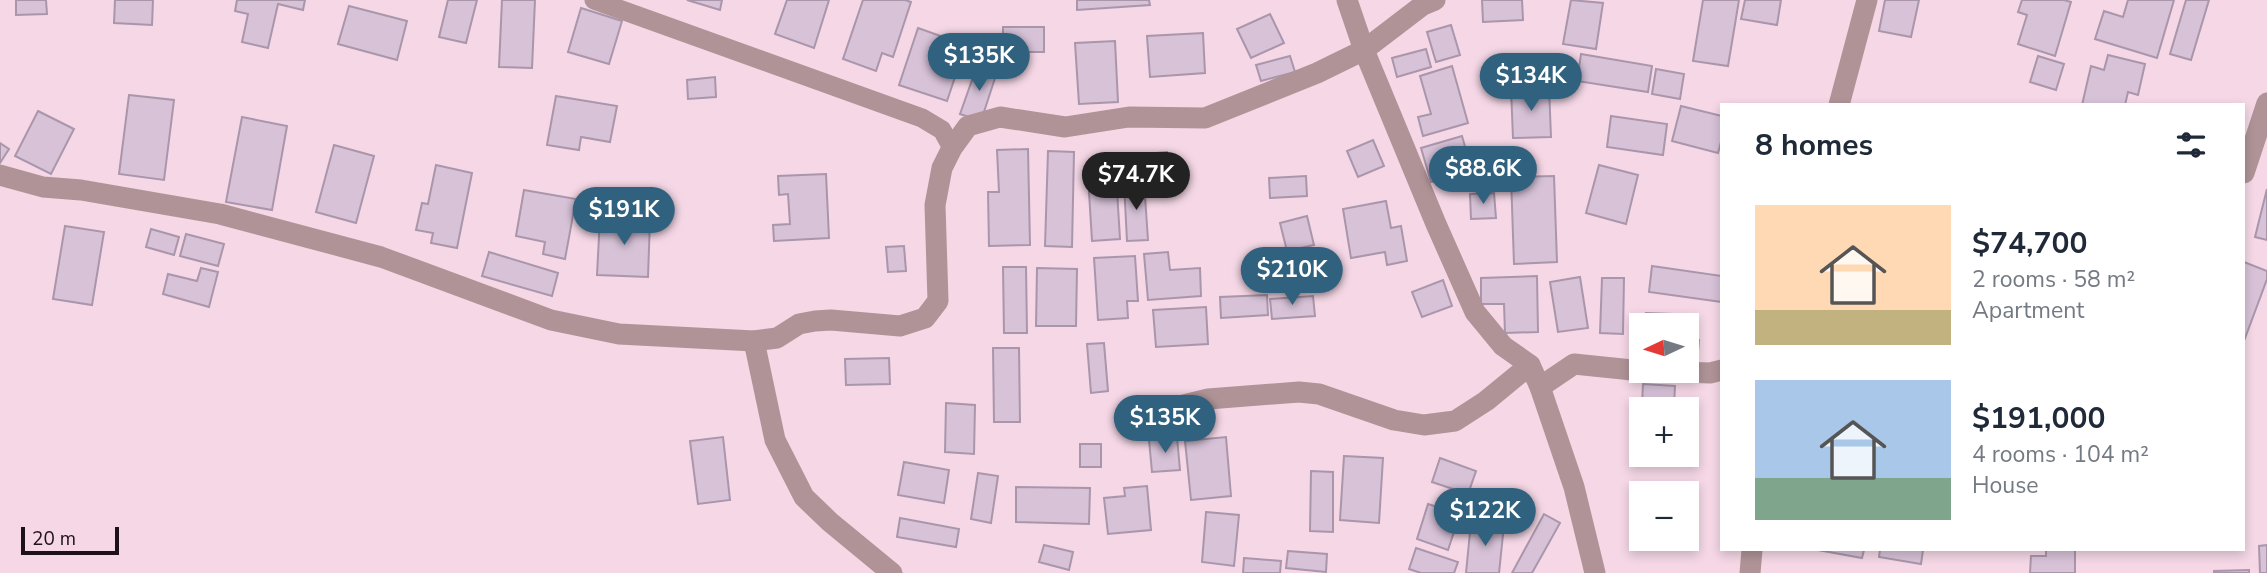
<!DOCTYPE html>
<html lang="en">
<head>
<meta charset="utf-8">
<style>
  body { margin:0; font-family:"Nunito Sans",sans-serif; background:#f2f2f3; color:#1f2937; height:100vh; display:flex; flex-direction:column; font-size:26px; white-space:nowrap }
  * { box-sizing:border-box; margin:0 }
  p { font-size:23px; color:#747a83 }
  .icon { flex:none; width:38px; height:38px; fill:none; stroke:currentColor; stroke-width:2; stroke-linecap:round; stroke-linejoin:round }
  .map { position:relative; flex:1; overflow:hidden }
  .panel { position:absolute; left:1720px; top:103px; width:525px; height:448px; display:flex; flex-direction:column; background:#fff; border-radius:0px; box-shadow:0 4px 10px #0003 }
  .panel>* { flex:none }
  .needle { width:46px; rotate:266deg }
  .controls { position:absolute; left:1629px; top:313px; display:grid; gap:14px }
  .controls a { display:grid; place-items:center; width:70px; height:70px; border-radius:0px; background:#fff; box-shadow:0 4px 10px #0003; font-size:35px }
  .scale { position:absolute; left:21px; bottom:18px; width:98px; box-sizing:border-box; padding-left:7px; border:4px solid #1c1217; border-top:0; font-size:19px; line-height:24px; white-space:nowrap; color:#1c1217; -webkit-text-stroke:5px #f5d7e6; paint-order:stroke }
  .price { position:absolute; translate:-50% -60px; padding:0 16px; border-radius:24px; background:#30617f; color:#fff; font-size:23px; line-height:46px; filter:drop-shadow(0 2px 4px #0008) }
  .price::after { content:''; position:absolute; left:50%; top:42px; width:21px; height:16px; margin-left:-10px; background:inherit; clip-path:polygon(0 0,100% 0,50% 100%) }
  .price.current { background:#222; color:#fff }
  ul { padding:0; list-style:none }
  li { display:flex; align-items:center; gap:21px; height:175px; padding:0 35px }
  li span { display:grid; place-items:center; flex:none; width:196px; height:140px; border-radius:0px; color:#555 }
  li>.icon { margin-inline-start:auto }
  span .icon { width:84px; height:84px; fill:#fffc; stroke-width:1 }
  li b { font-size:30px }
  h2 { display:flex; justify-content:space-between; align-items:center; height:84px; padding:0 35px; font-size:30px }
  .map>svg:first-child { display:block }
</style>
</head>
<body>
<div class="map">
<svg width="2267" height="573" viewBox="0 0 2267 573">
  <rect width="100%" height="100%" fill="#f5d7e6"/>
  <g fill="#d7c2d8" stroke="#aa96ab" stroke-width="2">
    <path d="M16,0H46L47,14L16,15Z"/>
    <path d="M115,0H153L152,25L114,23Z"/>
    <path d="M237,0H305L303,10L278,4L268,48L242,42L248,14L235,11Z"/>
    <path d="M448,0H477L466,43L439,37Z"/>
    <path d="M502,0H535L532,68L499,67Z"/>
    <path d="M687,0H722L720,10Z"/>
    <path d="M787,0H829L814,48L775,34Z"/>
    <path d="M863,0H905L911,2L893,57L882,53L876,71L843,59Z"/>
    <path d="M1077,0H1149L1150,5L1077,10Z"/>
    <path d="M1482,0H1522L1523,20L1483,22Z"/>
    <path d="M1571,0L1603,3L1596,49L1563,44Z"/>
    <path d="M1703,0H1739L1728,66L1693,61Z"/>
    <path d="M1745,0H1781L1777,25L1741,19Z"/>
    <path d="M1885,0H1919L1911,37L1879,31Z"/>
    <path d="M2022,0H2064L2071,2L2055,56L2018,44L2027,15L2018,12Z"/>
    <path d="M2128,0H2174L2157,58L2095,39L2104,11L2123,17Z"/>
    <path d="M2186,0H2209L2191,60L2170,54Z"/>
    <path d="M349,6L407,21L397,60L338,44Z"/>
    <path d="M581,8L622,21L609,64L568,52Z"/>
    <path d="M1270,14L1284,43L1251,58L1237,29Z"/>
    <path d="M1451,25L1460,55L1436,62L1427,32Z"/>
    <path d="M1003,27H1044V52H1027V47H1003Z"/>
    <path d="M918,28L952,40L945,60L959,65L947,101L899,85Z"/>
    <path d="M1203,33L1205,73L1150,77L1147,36Z"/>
    <path d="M1115,41L1118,102L1079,104L1075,43Z"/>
    <path d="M1426,49L1431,67L1397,77L1392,58Z"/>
    <path d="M1581,54L1652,66L1648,92L1577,81Z"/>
    <path d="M2108,55L2145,64L2138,95L2128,92L2125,105H2082L2091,66L2104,70Z"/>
    <path d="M1290,56L1295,72L1261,81L1256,65Z"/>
    <path d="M2038,56L2064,64L2056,90L2030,82Z"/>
    <path d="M977,66L997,72L981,121L960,114Z"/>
    <path d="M1452,66L1468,123L1423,136L1418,117L1431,114L1420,76Z"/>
    <path d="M1656,69L1684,74L1680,99L1652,94Z"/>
    <path d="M715,77L716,97L688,99L687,80Z"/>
    <path d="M1549,87L1551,137L1513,138L1511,89Z"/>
    <path d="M129,95L174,100L164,180L119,174Z"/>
    <path d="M556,96L617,106L610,142L581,137L579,150L547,145Z"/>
    <path d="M1681,106L1722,116V138L1718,153L1672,141Z"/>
    <path d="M38,111L74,129L51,174L15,156Z"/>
    <path d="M1611,116L1667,124L1663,155L1607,147Z"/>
    <path d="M242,117L287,126L272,210L226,202Z"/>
    <path d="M1462,136L1472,171L1431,182L1421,148Z"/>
    <path d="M1373,140L1384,166L1358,177L1347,151Z"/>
    <path d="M0,143L9,149L0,163Z"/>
    <path d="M334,145L374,156L356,223L316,212Z"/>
    <path d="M1028,149L1030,245L989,246L988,192H999L997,150Z"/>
    <path d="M1048,151L1074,152L1072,247L1045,246Z"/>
    <path d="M1167,152L1168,170L1133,172L1131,155Z"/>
    <path d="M436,165L472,173L457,248L431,243L433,233L416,230L422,203L428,204Z"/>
    <path d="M1599,165L1638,175L1626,224L1586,213Z"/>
    <path d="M826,174L829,238L774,241L773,225L790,224L788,194L779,195L778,176Z"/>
    <path d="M1306,176L1307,196L1270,198L1269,178Z"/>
    <path d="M1554,176L1557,262L1514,264L1511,177Z"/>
    <path d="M1144,182L1148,240L1127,241L1124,183Z"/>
    <path d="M2267,189V240L2255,237Z"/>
    <path d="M524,190L576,199L565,259L543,254L545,242L516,236Z"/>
    <path d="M1117,190L1120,239L1092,241L1089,192Z"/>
    <path d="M1494,193L1496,218L1471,219L1470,194Z"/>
    <path d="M1386,201L1391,228L1401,226L1407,261L1387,265L1385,252L1351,258L1343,209Z"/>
    <path d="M1307,216L1314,245L1287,251L1280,223Z"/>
    <path d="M600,217L650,220L648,277L597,275Z"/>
    <path d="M65,226L104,232L92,305L53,299Z"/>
    <path d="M151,229L179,237L174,255L146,247Z"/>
    <path d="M186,234L224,244L218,266L180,256Z"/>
    <path d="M904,246L906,271L888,272L886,247Z"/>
    <path d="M489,252L558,273L552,296L482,276Z"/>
    <path d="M1168,252L1170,270L1200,268L1201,296L1148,300L1144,254Z"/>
    <path d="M1135,256L1138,301H1127L1128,318L1098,320L1094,258Z"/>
    <path d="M2244,262L2267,271V279L2244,341Z"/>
    <path d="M1652,266L1722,276V302L1649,292Z"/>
    <path d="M1003,267H1026L1027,333H1004Z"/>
    <path d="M201,268L218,272L209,307L163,294L168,274L197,281Z"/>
    <path d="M1037,268L1077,269L1076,326H1036Z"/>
    <path d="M1537,276L1538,332L1505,333L1504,304H1481V278Z"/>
    <path d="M1580,277L1588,328L1558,332L1550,282Z"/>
    <path d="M1602,278H1624L1623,334L1600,333Z"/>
    <path d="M1443,280L1452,306L1422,317L1412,292Z"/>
    <path d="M1267,295L1268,315L1221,318L1220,297Z"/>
    <path d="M1313,296L1315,316L1272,319L1270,299Z"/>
    <path d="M1206,307L1208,344L1156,347L1153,310Z"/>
    <path d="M1646,313L1673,314V326H1645Z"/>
    <path d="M1687,339L1699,340L1697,363L1687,362Z"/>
    <path d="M1104,343L1108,391L1091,393L1087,344Z"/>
    <path d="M993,348H1019L1020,422H994Z"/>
    <path d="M889,358L890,384L846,385L845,359Z"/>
    <path d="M1643,384L1675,386L1674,405L1642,404Z"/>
    <path d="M946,403L975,405L974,454L945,452Z"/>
    <path d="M723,437L730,500L698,504L690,441Z"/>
    <path d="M1177,437L1180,470L1152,472L1149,440Z"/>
    <path d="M1226,437L1231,496L1191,500L1185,441Z"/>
    <rect x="1080" y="444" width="21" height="23"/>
    <path d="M1344,456L1383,458L1379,523L1340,520Z"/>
    <path d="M1440,458L1476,471L1468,494L1432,482Z"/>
    <path d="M904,462L949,470L944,503L898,495Z"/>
    <path d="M1311,471L1333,472V532L1310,531Z"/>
    <path d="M978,473L998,476L991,523L971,519Z"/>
    <path d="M1680,485H1698L1696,528L1687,527V494H1680Z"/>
    <path d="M1147,486L1151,530L1108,534L1104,498L1125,496L1124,488Z"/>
    <path d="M1016,487L1090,488L1089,524L1016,522Z"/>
    <path d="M1428,504L1460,514L1448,550L1417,539Z"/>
    <path d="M1206,512L1239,515L1234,566L1202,562Z"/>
    <path d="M1544,514L1560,523L1532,573H1512Z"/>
    <path d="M900,518L959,529L956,547L897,537Z"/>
    <path d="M1471,522L1504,525L1499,573H1466Z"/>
    <path d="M1044,545L1073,552L1069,570L1039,562Z"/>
    <path d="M2267,545V573H2260L2259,546Z"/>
    <path d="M1416,548L1458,562L1454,573H1421L1409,569Z"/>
    <path d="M1818,550H1864L1862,558Z"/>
    <path d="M1880,550H1923L1921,564L1879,557Z"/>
    <path d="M2046,550H2075V573H2030L2031,556H2046Z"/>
    <path d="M1288,551L1327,554L1326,572L1286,568Z"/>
    <path d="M1244,558L1281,561L1280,573H1243Z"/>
    <path d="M2249,570V573H2214V571Z"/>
  </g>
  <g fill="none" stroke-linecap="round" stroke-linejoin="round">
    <path stroke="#af9397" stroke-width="19" d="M594,0L922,118L942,130L952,148"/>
    <g stroke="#af9397" stroke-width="21">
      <path d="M1347,0L1364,50L1436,224L1475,312L1503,346L1530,365L1540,387L1574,487L1595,573"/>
      <path d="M1839,105L1867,0"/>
      <path d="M2244,173L2267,103"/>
      <path d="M0,175L43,187L81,190L220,214L381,257L551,320L619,334L754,341L777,338L799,324L815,321L831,320L900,326L925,318L938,301L935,205L942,168L952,148L968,126L1000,117L1065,127L1129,117L1205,118L1317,73L1364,50L1423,5L1435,0"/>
      <path d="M754,341L775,440L804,497L830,522L892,573"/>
      <path d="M1653,371L1710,373L1722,370"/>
      <path d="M1540,387L1574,364L1642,371"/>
      <path d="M1143,415L1208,399L1299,392L1319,394L1394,420L1424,425L1455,421L1486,401L1530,365"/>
      <path d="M1750,573L1752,550"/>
    </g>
  </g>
</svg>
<div class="controls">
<a><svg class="needle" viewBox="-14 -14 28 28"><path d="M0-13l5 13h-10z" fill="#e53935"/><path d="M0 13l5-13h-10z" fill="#747a83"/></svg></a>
<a>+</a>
<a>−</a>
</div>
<div class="scale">20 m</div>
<b class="price" style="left:979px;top:93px">$135K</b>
<b class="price" style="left:1531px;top:113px">$134K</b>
<b class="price" style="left:1483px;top:206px">$88.6K</b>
<b class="price current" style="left:1136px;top:212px">$74.7K</b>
<b class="price" style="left:624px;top:247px">$191K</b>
<b class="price" style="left:1292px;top:307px">$210K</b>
<b class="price" style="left:1165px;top:455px">$135K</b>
<b class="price" style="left:1485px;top:548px">$122K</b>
<section class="panel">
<h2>8 homes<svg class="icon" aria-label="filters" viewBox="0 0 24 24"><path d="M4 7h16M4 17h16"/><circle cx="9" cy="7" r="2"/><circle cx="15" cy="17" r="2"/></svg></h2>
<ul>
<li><span style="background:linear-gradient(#ffd9b3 75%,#c2b280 0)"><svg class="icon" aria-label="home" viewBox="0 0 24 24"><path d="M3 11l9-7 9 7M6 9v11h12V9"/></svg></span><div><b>$74,700</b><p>2 rooms · 58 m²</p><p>Apartment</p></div></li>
<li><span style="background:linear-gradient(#a9c7e8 70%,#7fa58c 0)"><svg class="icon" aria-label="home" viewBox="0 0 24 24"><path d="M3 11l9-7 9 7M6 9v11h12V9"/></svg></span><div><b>$191,000</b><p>4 rooms · 104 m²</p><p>House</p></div></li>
</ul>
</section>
</div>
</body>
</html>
